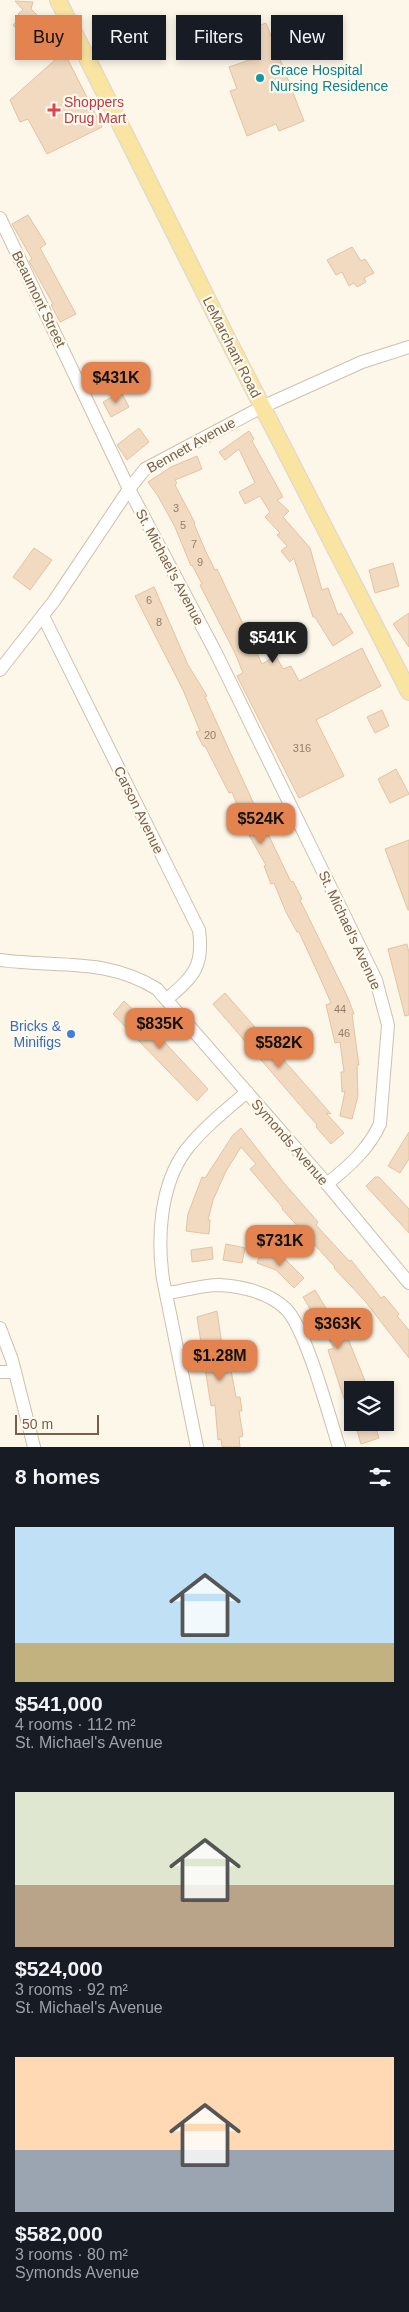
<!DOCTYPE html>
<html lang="en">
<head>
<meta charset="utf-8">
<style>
  body { margin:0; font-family:Helvetica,sans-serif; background:#242831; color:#f1f3f6; height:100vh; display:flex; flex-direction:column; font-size:19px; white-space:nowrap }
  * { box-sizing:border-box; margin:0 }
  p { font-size:16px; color:#9ea1a6 }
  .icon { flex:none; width:28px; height:28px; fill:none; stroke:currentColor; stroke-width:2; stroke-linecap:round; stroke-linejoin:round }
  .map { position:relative; height:1447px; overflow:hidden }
  .drawer { display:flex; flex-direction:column; background:#171b24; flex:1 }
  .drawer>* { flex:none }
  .banner { position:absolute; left:15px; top:15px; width:380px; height:45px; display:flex; gap:10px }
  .buttons { position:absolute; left:344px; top:1381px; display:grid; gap:10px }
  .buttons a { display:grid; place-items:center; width:50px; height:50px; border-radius:0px; background:#171b24; box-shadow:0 2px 8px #0003; font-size:25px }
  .scale { position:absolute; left:15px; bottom:12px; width:84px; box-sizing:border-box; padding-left:5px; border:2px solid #76604c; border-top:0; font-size:14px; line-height:18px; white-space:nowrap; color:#76604c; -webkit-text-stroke:4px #fffaee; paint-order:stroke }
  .price { position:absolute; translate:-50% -42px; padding:0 11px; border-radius:10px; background:#e38450; color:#111; font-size:16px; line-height:32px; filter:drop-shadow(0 1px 2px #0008) }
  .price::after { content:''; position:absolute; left:50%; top:30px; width:15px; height:11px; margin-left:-8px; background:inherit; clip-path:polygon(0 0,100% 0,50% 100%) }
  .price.on { background:#222; color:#fff }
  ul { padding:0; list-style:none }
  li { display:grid; align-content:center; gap:10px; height:265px; padding:0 15px }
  li span { display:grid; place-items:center; height:155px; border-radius:0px; color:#555 }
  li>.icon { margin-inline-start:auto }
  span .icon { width:90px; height:90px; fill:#fffc; stroke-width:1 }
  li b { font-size:21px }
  h2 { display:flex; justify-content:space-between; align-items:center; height:60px; padding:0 15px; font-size:21px }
  .tag { padding:0 18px; border-radius:0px; background:#171b24; box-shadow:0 2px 8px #0003; font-size:18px; line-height:45px }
  .tag.on { background:#e38450; color:#111 }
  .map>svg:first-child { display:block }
</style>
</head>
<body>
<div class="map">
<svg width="409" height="1447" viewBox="0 0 409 1447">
  <rect width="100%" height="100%" fill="#fcf7e8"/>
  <g fill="#f1dac0" stroke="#e3c3a1">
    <path d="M15,1L33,2L31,9L37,15L35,18L42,25L27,41L13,25L21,17L18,14L23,10Z"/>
    <path d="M266,23L304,121L279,131L276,124L247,136L230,91L237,89L229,67L252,59L242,32Z"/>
    <path d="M64,52L102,127L47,154L28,119L20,122L10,100Z"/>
    <path d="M28,215L46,244L40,248L76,314L60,322L51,305L53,304L29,261L32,259L12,224Z"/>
    <path d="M352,247L361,261L365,259L374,273L364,278L366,282L357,287L354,283L349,286L342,272L336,275L327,260Z"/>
    <path d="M121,392L129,407L111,417L103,402Z"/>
    <path d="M139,428L149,442L127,460L117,445Z"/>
    <path d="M249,431L254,439L252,441L283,497L277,500L289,511L283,517L310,548L322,590L328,588L338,615L341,613L353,633L333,646L315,617H313L294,558L290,562L281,551L287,546L277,535L280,533L265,517L270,512L260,496L245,504L239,492L255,483L239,449L225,460L219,452Z"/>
    <path d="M197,456L202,469L175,480L177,483L175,485L195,523L194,524L206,552L215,570L217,569L262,664L276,656L283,669L291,666L299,681L362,648L381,686L316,720L344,776L299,798L237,676L243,673L235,653L200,585L202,584L192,565L191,566L175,527L158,496L148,482L171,467Z"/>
    <path d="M34,548L52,560L30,590L13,577Z"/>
    <path d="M393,563L399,586L375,593L369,570Z"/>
    <path d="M154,587L188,665L207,696L205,697L258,813L291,882L293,881L302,899L300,900L348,998L354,1014H352L359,1065H357L358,1096L352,1119L340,1116L345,1091L342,1092L341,1072H344L340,1042L335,1043L326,1005L331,1003L321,980L299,932H297L286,912L274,883L271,884L264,866L266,865L250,837L232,792L229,793L205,746H203L196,732L200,731L183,690L135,596Z"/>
    <path d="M409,613V647L393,624Z"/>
    <path d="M382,710L389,726L375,733L367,717Z"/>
    <path d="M396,769L409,794L390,803L378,779Z"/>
    <path d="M409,840V910H408L385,849Z"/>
    <path d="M407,944L409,953V1015L405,1016L388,949Z"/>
    <path d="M225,993L331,1114L326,1113L344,1133L331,1144L316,1127L317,1125L213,1004Z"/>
    <path d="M124,1001L141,1017L208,1089L197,1101L113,1014Z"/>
    <path d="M241,1128L283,1182L318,1222L316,1225L349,1261L351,1260L381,1298L384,1296L399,1314L397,1316L409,1330V1358L365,1301L334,1268L335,1267L282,1209L283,1208L250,1169L256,1164L241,1147L226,1171L213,1200L208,1220H210L209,1234L186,1231L188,1214L202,1177L205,1178L233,1135Z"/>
    <path d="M409,1132V1159L400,1173L388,1166Z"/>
    <path d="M375,1177H379L409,1209V1233L366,1186Z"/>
    <path d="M226,1244L245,1248L242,1263L223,1260Z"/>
    <path d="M212,1247L213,1259L192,1262L191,1250Z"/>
    <path d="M263,1248L281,1255L304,1278L294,1288L276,1270L257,1263Z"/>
    <path d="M315,1290L330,1315L334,1313L345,1331L367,1386L352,1390V1413L349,1414L328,1350L334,1348L303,1297Z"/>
    <path d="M217,1311L225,1366L230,1365L236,1397H240L242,1411H239L243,1436L239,1437L240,1447H222L221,1439L218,1440L215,1405L211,1406L197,1317Z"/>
    <path d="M368,1422H374L379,1438L361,1444L356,1427Z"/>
  </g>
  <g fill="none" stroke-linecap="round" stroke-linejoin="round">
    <g stroke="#cec0ae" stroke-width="14">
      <g id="minor">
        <path d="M0,218L129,489L215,651L376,980L388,1025L380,1124C368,1150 349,1166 327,1184"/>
        <path d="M43,616L199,930C204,966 194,976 167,999"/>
        <path d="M0,670L54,601L129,489L145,469L262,407L362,362L409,347"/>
        <path d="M0,960C57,968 106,957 157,989L327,1184L409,1283"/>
        <path d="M167,1293C183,1291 202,1285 219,1285C242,1286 270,1293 286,1309C306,1329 329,1416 339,1447"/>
        <path d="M0,1328L12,1360L34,1447"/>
        <path d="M0,1372H15"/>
        <path d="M197,1447L163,1279C157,1238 160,1185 186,1150C203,1128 226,1110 247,1092"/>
      </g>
    </g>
    <g stroke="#dbd6d0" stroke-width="18">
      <path id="major" d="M58,0L226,336L409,692"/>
    </g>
    <use href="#minor" stroke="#fff" stroke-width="12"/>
    <use href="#major" stroke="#f9e4a2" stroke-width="16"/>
  </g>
  <circle fill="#0f9aa8" stroke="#fffaee" stroke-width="2" cx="260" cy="78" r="5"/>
  <path fill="#e0444e" stroke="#fffaee" stroke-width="2" d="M51.5 102.5h5v5h5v5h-5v5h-5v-5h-5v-5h5z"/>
  <circle fill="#3f7fe0" stroke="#fffaee" stroke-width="2" cx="71" cy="1034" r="5"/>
  <g text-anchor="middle" stroke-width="4.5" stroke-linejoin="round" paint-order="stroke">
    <g font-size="11" fill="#957e69">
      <text x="176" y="512">3</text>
      <text x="183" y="529">5</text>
      <text x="194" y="548">7</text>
      <text x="200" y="566">9</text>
      <text x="149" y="604">6</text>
      <text x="159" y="626">8</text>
      <text x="210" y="739">20</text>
      <text x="302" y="752">316</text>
      <text x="340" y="1013">44</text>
      <text x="344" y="1037">46</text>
    </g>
    <g font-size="14" fill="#0d838f" stroke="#fffaee" text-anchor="start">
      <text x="270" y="75">Grace Hospital<tspan x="270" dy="16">Nursing Residence</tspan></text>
    </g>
    <g font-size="14" fill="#be3a42" stroke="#fffaee" text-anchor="start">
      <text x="64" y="107">Shoppers<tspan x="64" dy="16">Drug Mart</tspan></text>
    </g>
    <g font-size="14" fill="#76604c" stroke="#fffaee">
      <text transform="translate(39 299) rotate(64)" y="5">Beaumont Street</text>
      <text transform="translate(232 347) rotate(63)" y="5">LeMarchant Road</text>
      <text transform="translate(191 445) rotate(-29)" y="5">Bennett Avenue</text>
      <text transform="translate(170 567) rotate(62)" y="5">St. Michael's Avenue</text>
      <text transform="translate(139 810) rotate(64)" y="5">Carson Avenue</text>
      <text transform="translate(350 930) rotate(65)" y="5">St. Michael's Avenue</text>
      <text transform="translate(290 1142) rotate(49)" y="5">Symonds Avenue</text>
    </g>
    <g font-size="14" fill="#366cbe" stroke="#fffaee" text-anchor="end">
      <text x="61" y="1031">Bricks &amp;<tspan x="61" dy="16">Minifigs</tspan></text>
    </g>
  </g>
</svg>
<div class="buttons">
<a><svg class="icon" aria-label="layers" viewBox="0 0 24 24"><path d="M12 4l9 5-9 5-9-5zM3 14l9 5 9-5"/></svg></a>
</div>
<div class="scale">50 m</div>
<b class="price" style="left:116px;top:404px">$431K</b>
<b class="price on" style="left:273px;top:664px">$541K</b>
<b class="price" style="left:261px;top:845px">$524K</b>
<b class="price" style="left:160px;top:1050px">$835K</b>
<b class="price" style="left:279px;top:1069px">$582K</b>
<b class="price" style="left:280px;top:1267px">$731K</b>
<b class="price" style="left:338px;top:1350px">$363K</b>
<b class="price" style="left:220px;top:1382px">$1.28M</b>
<div class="banner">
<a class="tag on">Buy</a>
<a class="tag">Rent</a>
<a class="tag">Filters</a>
<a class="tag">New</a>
</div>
</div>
<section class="drawer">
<h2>8 homes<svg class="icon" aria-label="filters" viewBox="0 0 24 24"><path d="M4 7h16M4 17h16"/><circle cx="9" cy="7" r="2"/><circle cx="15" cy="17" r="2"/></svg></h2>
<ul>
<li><span style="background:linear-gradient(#bfe0f5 75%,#c2b280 0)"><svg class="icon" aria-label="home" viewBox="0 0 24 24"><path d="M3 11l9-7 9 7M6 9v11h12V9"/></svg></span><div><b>$541,000</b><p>4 rooms · 112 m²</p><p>St. Michael's Avenue</p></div></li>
<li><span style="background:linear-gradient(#dfe7d0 60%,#b9a48a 0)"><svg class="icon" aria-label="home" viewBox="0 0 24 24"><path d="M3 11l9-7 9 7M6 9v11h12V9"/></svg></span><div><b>$524,000</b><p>3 rooms · 92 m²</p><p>St. Michael's Avenue</p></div></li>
<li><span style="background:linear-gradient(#ffd9b3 60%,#9aa5b1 0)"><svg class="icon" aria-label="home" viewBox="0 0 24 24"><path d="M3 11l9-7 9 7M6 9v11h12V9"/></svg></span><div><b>$582,000</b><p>3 rooms · 80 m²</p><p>Symonds Avenue</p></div></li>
</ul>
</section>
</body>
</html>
